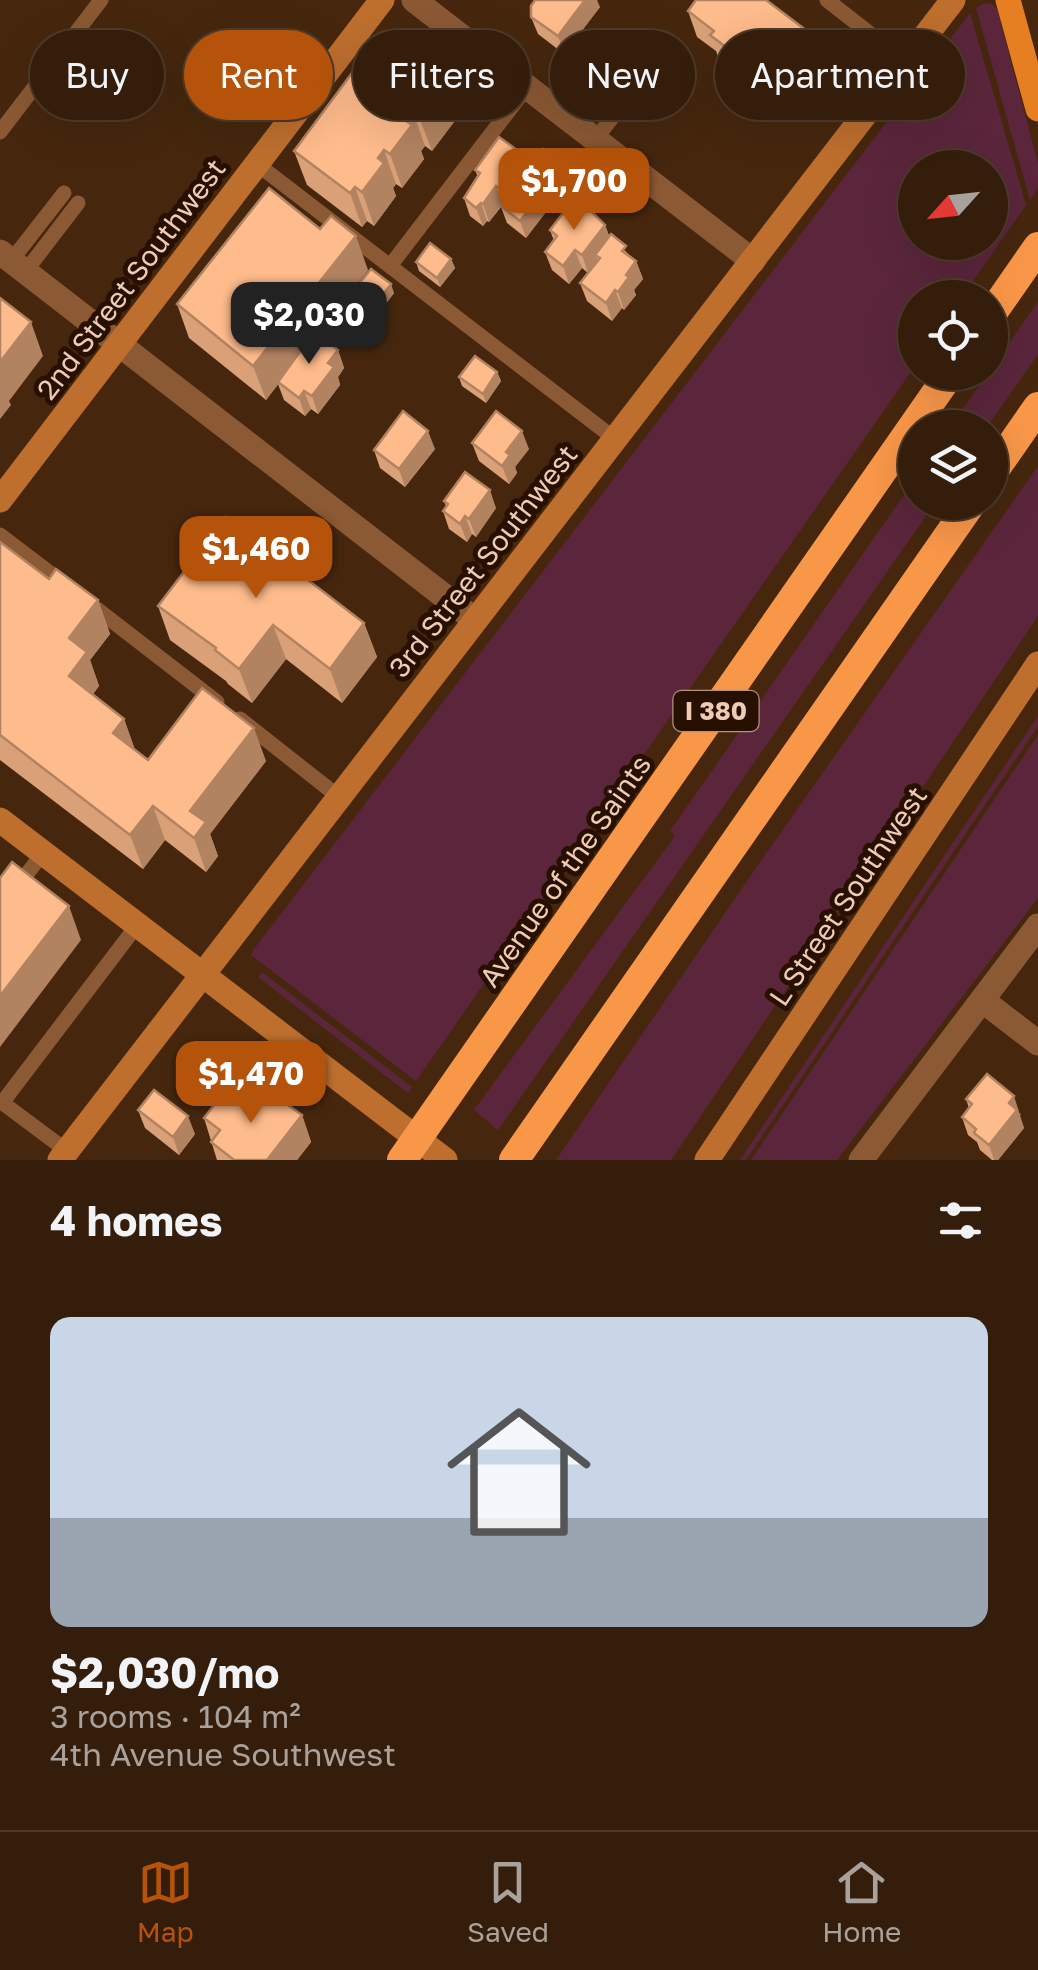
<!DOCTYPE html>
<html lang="en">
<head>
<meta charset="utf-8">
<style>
  body { margin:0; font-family:"Golos Text",sans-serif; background:#3c2613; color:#f1f3f6; height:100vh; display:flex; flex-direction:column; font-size:38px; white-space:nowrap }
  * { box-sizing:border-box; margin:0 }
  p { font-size:32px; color:#a9a29c }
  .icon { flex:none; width:55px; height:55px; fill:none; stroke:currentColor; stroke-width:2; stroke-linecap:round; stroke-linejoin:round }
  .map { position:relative; height:1160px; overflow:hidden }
  .side { display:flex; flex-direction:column; background:#341d0a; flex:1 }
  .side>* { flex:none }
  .top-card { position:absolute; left:30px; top:30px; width:980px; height:90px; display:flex; gap:20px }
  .needle { width:65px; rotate:243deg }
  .controls { position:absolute; left:898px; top:150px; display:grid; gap:20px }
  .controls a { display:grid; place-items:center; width:110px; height:110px; border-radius:50%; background:#341d0a; box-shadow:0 10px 40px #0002,0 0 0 2px #4e3b2b; font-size:50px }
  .price { position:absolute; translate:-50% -85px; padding:0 22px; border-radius:20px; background:#b45309; color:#fff; font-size:32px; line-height:65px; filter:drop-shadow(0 2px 5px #0008) }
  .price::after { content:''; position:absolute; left:50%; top:60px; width:30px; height:22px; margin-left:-15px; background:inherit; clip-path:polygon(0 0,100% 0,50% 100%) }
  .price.selected { background:#222; color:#fff }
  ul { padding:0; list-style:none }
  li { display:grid; align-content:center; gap:20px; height:530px; padding:0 50px }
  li+li { border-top:2px solid #4e3b2b }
  li span { display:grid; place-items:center; height:310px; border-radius:20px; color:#555 }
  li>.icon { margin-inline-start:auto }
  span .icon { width:180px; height:180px; fill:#fffc; stroke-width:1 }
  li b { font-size:42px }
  h2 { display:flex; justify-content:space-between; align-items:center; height:120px; padding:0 50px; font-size:42px }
  .chip { padding:0 35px; border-radius:45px; background:#341d0a; box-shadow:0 10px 40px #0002,0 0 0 2px #4e3b2b; font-size:35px; line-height:90px }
  .chip.selected { background:#b45309; color:#fff }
  .tabs { display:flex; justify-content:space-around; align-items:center; height:140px; border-top:2px solid #4e3b2b; background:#341d0a; font-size:28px; color:#a9a29c }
  .tabs a { display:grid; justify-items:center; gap:5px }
  .tabs .selected { color:#b45309 }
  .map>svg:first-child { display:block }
</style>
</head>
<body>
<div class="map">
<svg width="1038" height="1160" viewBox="0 0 1038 1160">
  <rect width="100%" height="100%" fill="#46270e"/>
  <g fill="#5b263c" fill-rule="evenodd">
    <path d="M986,3L992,4L997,9L1038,163V188L1030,200L976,8Z"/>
    <path d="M970,13L1026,205L962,297L915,298V366L416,1081L251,955L254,949ZM915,168H990V242H915Z"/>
    <path d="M1038,302V354L987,427H950Z"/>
    <path d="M1038,466V616L671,1160H556L747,881Z"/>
    <path d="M915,479V502L935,503L498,1130L474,1110L675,836L670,831Z"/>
    <path d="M1038,716V726L746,1160H740Z"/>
    <path d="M1038,735V898L837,1160H751Z"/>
    <path d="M262,972L412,1087L408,1093L258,977Z"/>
  </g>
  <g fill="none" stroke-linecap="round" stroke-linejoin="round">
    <g stroke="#8b5934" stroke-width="15">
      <path d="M827,0L906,62"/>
      <path d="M0,132L101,0"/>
      <path d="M595,140L634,89"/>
      <path d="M257,164L615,439"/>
      <path d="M11,261L64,193"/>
      <path d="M390,266L527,87"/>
      <path d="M25,272L78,203"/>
      <path d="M0,535L67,586"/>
      <path d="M89,603L217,702"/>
      <path d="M240,719L339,797"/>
      <path d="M0,909L43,853"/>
      <path d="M0,1101L67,1151"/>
      <path d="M2,1103L138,924"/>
    </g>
    <g stroke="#8b5934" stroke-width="25">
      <path d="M414,0L753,261"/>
      <path d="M0,252L475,620"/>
      <path d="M982,1000L1038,1043"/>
      <path d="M861,1160L1038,926"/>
    </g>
    <g stroke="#be6f2e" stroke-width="25">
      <path d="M0,500L382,0"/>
      <path d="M0,820L445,1160"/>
      <path d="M60,1160L953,0"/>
      <path d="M707,1160L1038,664"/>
    </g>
    <path stroke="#e57f22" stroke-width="25" d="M1008,0L1038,109"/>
    <g stroke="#f99749" stroke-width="30">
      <path d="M990,316L1038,247"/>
      <path d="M990,476L1038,407"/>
      <path d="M402,1160L951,372"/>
      <path d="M514,1160L972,502"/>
    </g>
  </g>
  <g fill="#daa178">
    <path d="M600,7L564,54L538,34L531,17Z"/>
    <path d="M688,11L828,66L795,111L768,90L764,95L720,62L716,51L697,37Z"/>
    <path d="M363,63L452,111L450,113L454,122L432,151L425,146L421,151L424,159L402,188L396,184L393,188L396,196L374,226L367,221L362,227L307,185L294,151Z"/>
    <path d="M524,155L528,168L563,164L569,182L526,238L507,223L501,207L489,222L487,221L483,226L470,216L464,198L478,177L475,170Z"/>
    <path d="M605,225L609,236L636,261L643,279L634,290L636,295L624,310L622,308L612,321L587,301L580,283L588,273L582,268L569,284L552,270L545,252L554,241L550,230Z"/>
    <path d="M451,259L455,268L440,287L419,271L416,262Z"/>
    <path d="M368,270L317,334L338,350L344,368L338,377L340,385L318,414L311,409L305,416L284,400L278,384L266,400L189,338L177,304Z"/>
    <path d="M358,285L394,293L381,310L361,294Z"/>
    <path d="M497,372L501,381L486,403L462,386L459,377Z"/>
    <path d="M472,443L529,449L515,467L517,473L509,484L479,461Z"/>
    <path d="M435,449L405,487L380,468L374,450Z"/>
    <path d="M444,501L496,508L476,537L472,534L467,542L449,529L443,511L446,506Z"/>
    <path d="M0,542L49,579L98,600L110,634L90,660L99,686L93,694L124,719L135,750L148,760L266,761L210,834L218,856L206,872L165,840L143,869L0,760Z"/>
    <path d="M158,606L364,623L377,657L342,703L286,659L252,703L228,684L226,681L170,640Z"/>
    <path d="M966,1099L1021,1114L1019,1116L1024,1128L998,1160H992L980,1150L977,1142L968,1135L962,1117L969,1108Z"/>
    <path d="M252,1109L302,1115L311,1142L297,1160H217L204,1118Z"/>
    <path d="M138,1110L195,1134L179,1155L145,1128Z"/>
  </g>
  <g fill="#b28361">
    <path d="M585,0H597L600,7L564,54L558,36Z"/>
    <path d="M819,40L828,66L795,111L785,84Z"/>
    <path d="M758,64L768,90L764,95L755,69Z"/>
    <path d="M439,77L452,111L450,113L454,122L432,151L419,117L434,83Z"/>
    <path d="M413,112L425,146L421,151L424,159L402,188L390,154L406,121Z"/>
    <path d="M384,150L396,184L393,188L396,196L374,226L362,192L378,158Z"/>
    <path d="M524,155L530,173L505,206L499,188Z"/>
    <path d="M563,164L569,182L526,238L520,221Z"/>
    <path d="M496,186L502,204L489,222L483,204Z"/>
    <path d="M355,187L367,221L362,227L350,193Z"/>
    <path d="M481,203L487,221L483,226L476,208Z"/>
    <path d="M605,225L612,243L595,255L598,261L588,273L582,255Z"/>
    <path d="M356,236L368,270L266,400L253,366Z"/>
    <path d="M575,250L582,268L569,284L563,266Z"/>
    <path d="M451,259L455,268L440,287L437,278Z"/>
    <path d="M636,261L643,279L634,290L636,295L624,310L618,292L626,275Z"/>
    <path d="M391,284L394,293L381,310L378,301Z"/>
    <path d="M615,290L622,308L612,321L606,303Z"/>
    <path d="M31,322L43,356L9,401L11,405L0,419V362Z"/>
    <path d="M338,350L344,368L338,377L340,385L318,414L312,396L328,363Z"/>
    <path d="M497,372L501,381L486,403L483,394Z"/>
    <path d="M304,391L311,409L305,416L299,398Z"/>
    <path d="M428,431L435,449L405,487L399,469Z"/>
    <path d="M522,431L529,449L515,467L517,473L509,484L502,466L506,452Z"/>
    <path d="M490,490L496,508L476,537L469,519Z"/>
    <path d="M465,516L472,534L467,542L460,524Z"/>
    <path d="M98,600L110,634L90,660L99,686L81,710L69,676V638Z"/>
    <path d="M364,623L377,657L342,703L330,669Z"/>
    <path d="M273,625L286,659L252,703L239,669Z"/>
    <path d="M124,719L136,753L113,733Z"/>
    <path d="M254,728L266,761L210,834L218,856L206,872L194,838L190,811Z"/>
    <path d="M153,806L165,840L143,869L130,835Z"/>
    <path d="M69,906L81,940L0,1047V996Z"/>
    <path d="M1014,1096L1024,1128L998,1160H994L989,1145L1009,1103Z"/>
    <path d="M302,1115L311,1142L297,1160H267Z"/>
    <path d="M188,1116L195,1134L179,1155L173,1137Z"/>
  </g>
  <g fill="#febb8b" stroke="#b28361" stroke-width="2.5">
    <path d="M535,0H585L558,36L531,17V6Z"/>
    <path d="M696,0H766L819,40L785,84L758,64L755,69L710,35L714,31L688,11Z"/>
    <path d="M388,39L439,77L434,83L441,88L419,117L413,112L406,121L412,125L390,154L384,150L378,158L384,163L362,192L355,187L350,193L294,151L361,61L363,63L378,43L383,46Z"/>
    <path d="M499,137L524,155L499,188L496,186L483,204L481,203L476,208L464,198L480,173L475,170Z"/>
    <path d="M543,149L563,164L520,221L500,205Z"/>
    <path d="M269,188L320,229L331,216L356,236L253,366L177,304Z"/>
    <path d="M573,200L585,210L587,207L605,225L582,255L575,250L563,266L545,252L557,236L550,230Z"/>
    <path d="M611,234L626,246L622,251L636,261L626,275L629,277L618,292L615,290L606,303L580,283L600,258L595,255Z"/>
    <path d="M430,243L451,259L437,278L416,262Z"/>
    <path d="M371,269L391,284L378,301L358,285Z"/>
    <path d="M0,298L31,322L0,362Z"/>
    <path d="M314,332L338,350L328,363L334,367L312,396L304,391L299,398L278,382Z"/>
    <path d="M475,356L497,372L483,394L459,377Z"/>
    <path d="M403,411L428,431L399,469L374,450Z"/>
    <path d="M496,411L522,431L506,452L510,455L502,466L472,443Z"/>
    <path d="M465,472L490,490L469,519L465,516L460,524L443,511L448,504L444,501Z"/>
    <path d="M226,517L364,623L330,669L273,625L239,669L215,650L216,648L158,606Z"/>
    <path d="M0,542L49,579L56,569L98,600L69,638L87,652L69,676L124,719L113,733L148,760L202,688L254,728L190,811L206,822L194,838L153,806L130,835L0,735Z"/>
    <path d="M12,862L69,906L0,996V878Z"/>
    <path d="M987,1074L1014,1096L1009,1103L1017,1110L989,1145L974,1133L976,1129L962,1117L972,1104L966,1099Z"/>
    <path d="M227,1088L252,1109L263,1095L279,1099L302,1115L267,1160H234L211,1142L220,1130L204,1118Z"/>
    <path d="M154,1090L188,1116L173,1137L138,1110Z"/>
  </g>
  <g text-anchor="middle" stroke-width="10" stroke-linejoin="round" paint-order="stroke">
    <rect fill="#281000" stroke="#b2937e" stroke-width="2.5" x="673.5" y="691" width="85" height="40" rx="8"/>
    <g font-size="25" font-weight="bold" fill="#edcbb4">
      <text x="716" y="720">I 380</text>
    </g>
    <g font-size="28" fill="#edcbb4" stroke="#281000">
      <text transform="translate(131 279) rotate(-53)" y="10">2nd Street Southwest</text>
      <text transform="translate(483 561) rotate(-52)" y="10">3rd Street Southwest</text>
      <text transform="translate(565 871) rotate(-55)" y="10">Avenue of the Saints</text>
      <text transform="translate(848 896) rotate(-56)" y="10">L Street Southwest</text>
    </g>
  </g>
</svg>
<div class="controls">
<a><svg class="needle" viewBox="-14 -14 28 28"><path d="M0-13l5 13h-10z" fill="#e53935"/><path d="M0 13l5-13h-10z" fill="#a9a29c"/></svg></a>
<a><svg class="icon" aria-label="locate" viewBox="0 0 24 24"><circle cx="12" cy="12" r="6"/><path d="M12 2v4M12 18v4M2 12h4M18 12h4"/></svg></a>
<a><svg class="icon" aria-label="layers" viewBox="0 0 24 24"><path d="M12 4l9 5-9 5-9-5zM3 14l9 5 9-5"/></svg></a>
</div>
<b class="price" style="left:574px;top:233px">$1,700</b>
<b class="price selected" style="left:309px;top:367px">$2,030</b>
<b class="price" style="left:256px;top:601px">$1,460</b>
<b class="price" style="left:251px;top:1126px">$1,470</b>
<div class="top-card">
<a class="chip">Buy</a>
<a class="chip selected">Rent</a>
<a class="chip">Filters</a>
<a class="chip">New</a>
<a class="chip">Apartment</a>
</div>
</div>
<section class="side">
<h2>4 homes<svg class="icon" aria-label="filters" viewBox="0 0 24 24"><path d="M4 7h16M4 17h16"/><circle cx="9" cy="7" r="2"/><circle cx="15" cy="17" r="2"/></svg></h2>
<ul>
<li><span style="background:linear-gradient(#c9d6e8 65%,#9aa5b1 0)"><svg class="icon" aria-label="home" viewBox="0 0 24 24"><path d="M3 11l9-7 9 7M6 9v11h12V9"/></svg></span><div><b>$2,030/mo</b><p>3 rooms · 104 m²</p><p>4th Avenue Southwest</p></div></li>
</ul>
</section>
<nav class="tabs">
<a class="selected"><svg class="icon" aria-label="map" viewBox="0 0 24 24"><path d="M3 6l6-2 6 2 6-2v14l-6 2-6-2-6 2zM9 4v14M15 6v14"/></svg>Map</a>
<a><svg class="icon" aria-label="saved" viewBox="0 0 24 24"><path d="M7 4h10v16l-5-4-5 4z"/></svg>Saved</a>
<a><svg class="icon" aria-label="home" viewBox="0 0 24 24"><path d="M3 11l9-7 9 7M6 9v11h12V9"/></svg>Home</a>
</nav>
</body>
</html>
